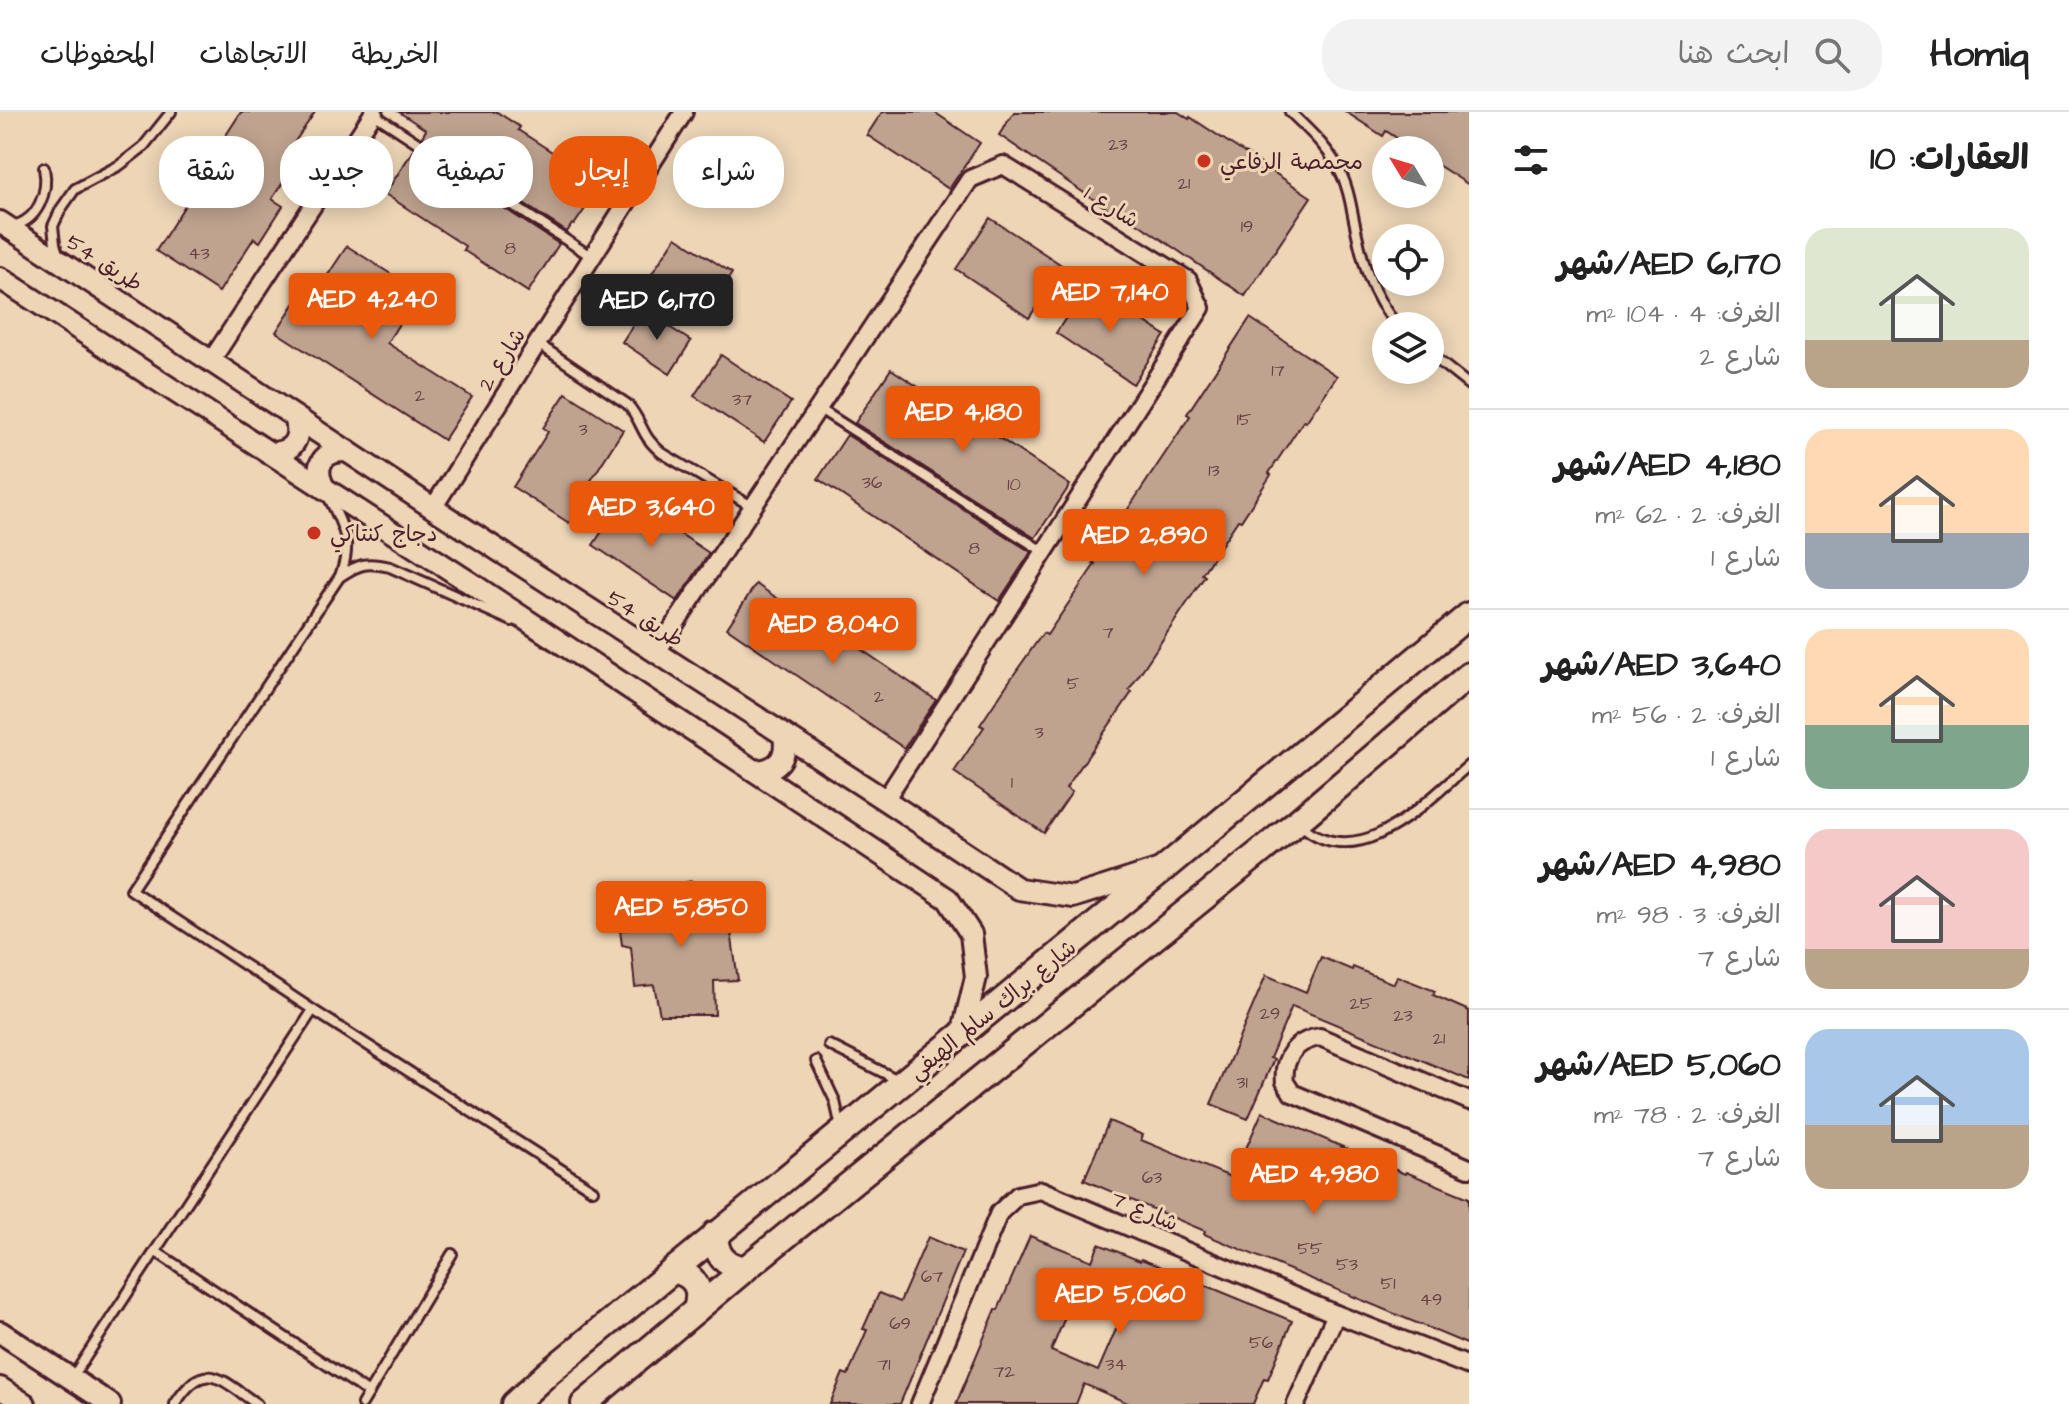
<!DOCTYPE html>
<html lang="ar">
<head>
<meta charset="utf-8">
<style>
  body { margin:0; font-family:"Architects Daughter","Playpen Sans Arabic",sans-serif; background:#f2f2f2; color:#222; direction:rtl; height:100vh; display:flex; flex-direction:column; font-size:30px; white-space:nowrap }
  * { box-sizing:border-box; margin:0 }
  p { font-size:26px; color:#767676 }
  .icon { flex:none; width:44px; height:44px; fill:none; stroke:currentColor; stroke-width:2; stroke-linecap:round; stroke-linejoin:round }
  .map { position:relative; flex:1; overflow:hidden; direction:ltr }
  .sheet { display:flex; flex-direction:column; background:#fff; width:600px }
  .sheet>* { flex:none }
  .guide { position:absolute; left:24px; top:24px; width:760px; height:72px; direction:rtl; display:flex; gap:16px }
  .needle { width:52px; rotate:308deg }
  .controls { position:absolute; left:1372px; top:24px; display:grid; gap:16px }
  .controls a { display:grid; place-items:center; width:72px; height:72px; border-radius:50%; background:#fff; box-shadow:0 4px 20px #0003; font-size:40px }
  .price { position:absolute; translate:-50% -68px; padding:0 18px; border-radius:8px; background:#ea580c; color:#fff; font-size:26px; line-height:52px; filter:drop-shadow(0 2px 4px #0008) }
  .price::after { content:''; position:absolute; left:50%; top:48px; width:24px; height:18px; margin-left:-12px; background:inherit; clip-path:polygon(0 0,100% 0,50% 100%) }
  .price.current { background:#222; color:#fff }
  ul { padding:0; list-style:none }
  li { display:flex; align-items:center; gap:24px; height:200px; padding:0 40px }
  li+li { border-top:2px solid #e0e0e0 }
  li span { display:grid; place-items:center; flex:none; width:224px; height:160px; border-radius:24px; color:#555 }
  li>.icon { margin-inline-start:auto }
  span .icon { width:96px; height:96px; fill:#fffc; stroke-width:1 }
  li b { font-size:34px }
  h2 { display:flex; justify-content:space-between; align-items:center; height:96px; padding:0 40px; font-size:34px }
  .chip { padding:0 28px; border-radius:32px; background:#fff; box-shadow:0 4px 20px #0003; font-size:28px; line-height:72px }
  .chip.current { background:#ea580c; color:#fff }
  header { display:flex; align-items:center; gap:48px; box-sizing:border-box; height:112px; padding:0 40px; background:#fff; border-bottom:2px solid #e0e0e0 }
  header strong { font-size:38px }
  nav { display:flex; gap:44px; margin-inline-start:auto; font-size:28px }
  .search { width:560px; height:72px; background:#f2f2f2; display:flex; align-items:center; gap:20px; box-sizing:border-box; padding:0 28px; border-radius:32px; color:#767676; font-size:30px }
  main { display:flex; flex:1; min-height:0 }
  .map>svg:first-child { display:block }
</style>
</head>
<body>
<header>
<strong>Homiq</strong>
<div class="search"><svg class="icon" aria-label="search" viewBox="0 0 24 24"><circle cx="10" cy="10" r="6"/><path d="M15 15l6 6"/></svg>ابحث هنا</div>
<nav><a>الخريطة</a><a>الاتجاهات</a><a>المحفوظات</a></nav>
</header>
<main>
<section class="sheet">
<h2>العقارات: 10<svg class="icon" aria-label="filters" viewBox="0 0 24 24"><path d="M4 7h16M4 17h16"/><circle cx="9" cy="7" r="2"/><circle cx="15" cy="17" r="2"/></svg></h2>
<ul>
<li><span style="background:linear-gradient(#dfe7d0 70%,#b9a48a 0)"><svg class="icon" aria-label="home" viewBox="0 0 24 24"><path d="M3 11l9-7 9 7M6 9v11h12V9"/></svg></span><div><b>AED 6,170/شهر</b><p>الغرف: 4 · 104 m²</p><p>شارع 2</p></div></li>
<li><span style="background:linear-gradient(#ffd9b3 65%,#9aa5b1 0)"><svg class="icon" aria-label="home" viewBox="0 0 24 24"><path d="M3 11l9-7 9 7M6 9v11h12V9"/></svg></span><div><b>AED 4,180/شهر</b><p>الغرف: 2 · 62 m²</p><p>شارع 1</p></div></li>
<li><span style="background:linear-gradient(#ffd9b3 60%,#7fa58c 0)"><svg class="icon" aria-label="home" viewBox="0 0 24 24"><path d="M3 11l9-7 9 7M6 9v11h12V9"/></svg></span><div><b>AED 3,640/شهر</b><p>الغرف: 2 · 56 m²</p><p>شارع 1</p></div></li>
<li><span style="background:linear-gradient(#f6c9c9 75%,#b9a48a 0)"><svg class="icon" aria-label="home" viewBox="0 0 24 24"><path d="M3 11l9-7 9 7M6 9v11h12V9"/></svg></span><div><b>AED 4,980/شهر</b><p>الغرف: 3 · 98 m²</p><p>شارع 7</p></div></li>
<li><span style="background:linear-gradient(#a9c7e8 60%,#b9a48a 0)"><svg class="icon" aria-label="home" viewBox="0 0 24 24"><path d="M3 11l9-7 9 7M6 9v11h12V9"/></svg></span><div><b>AED 5,060/شهر</b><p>الغرف: 2 · 78 m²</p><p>شارع 7</p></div></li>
</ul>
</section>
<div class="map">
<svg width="1469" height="1292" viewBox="0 0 1469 1292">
  <rect width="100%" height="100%" fill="#edd5b6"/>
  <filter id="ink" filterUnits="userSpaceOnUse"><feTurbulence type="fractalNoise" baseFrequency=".0125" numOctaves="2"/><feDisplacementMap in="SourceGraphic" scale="16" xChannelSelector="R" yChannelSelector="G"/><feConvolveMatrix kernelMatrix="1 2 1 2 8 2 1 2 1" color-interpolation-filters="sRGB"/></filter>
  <g filter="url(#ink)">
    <g fill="#bfa38f" stroke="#4a1f2b" stroke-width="2" fill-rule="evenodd">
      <path d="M241,0H315L292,34L302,41L272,87L283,94L260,130L254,126L219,180L156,139L220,38L217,37Z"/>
      <path d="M399,0H497L520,15L518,18L602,72L574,113L572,112L567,120L422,25L426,18Z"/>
      <path d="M882,0H934L980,31L949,77L867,23Z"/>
      <path d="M1014,0H1178L1189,7L1190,5L1311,85L1245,184L1118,98L1115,102L999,23Z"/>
      <path d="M1346,0H1469V73L1430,48V38H1415L1386,19L1383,24Z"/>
      <path d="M414,37L559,132L528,180L463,138L465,134L385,82Z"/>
      <path d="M990,106L1063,154L1029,206L956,157Z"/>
      <path d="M676,125L732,161L707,200L651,163Z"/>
      <path d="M347,134L419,180L387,231L472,285L444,328L276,220L300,183L310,190Z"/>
      <path d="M1088,172L1165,223L1133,272L1056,221Z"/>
      <path d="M643,198L691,229L670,262L622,230Z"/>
      <path d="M1250,206L1337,264L1306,310L1304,308L1269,361L1271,363L1241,409L1238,408L1202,462L1205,464L1129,578L1132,580L1066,676L1072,680L1044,721L954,660L984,615L980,613L1010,568L1043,521L1047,523L1095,452L1093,451L1125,404L1124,403L1190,304L1187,302Z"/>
      <path d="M721,243L791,290L764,330L694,284Z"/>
      <path d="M891,257L991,323L992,321L1070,373L1035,426L855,311Z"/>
      <path d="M566,281L623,318L590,370L595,373L569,411L513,375L548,320L543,316Z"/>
      <path d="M847,323L1031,440L999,489L818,367Z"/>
      <path d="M625,385L709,441L677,489L593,433Z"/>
      <path d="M756,472L850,535L853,532L936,588L904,636L727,516Z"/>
      <path d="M692,769L694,789L726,785L738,868L714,869L715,903H660L654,873L635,875L631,835L622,833L620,818L630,817L628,790L666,787L664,775Z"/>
      <path d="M1321,845L1352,858L1353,855L1394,872L1397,864L1435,879L1433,883L1469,899V968L1292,894L1270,946L1274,947L1248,1007L1211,992L1266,863L1306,880Z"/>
      <path d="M1262,1000L1405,1062L1406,1060L1469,1086V1233L1204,1122L1205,1119L1084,1068L1109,1009L1143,1023L1141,1028L1233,1066Z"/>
      <path d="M1030,1124L1092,1149L1099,1132L1140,1149L1141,1147L1176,1161L1292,1209L1268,1267L1264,1266L1253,1292H1130L1084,1272L1076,1292H956L996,1197L998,1198ZM1073,1186L1121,1206L1098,1259L1051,1239Z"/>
      <path d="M928,1125L963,1140L900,1292H830L843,1261L848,1263L867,1218L863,1217L879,1181L900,1190Z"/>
    </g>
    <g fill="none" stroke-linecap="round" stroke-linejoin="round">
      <g stroke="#4a1f2b" stroke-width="14">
        <g id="service">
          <path d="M1290,0C1311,20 1332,39 1343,66C1349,79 1351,94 1354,108C1362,148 1370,183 1398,214"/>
          <path d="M372,1L592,145"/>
          <path d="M12,114C38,109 49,80 44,56"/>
          <path d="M59,144L55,132L53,114L61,97L75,77L120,53L143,35L171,0"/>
          <path d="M537,231L627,292C643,309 640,324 662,341L753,395"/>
          <path d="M1430,242L1469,273"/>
          <path d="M818,296L1044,440"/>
          <path d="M329,386C344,417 353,430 340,464L131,778L313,898L593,1078"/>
          <path d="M341,464C360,451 367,450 390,455L512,509"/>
          <path d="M1301,713C1360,764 1425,690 1469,653"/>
          <path d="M829,933L898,968"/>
          <path d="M816,949L835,989L841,1016"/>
          <path d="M155,1139L369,1281"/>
          <path d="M72,1266L313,898"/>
          <path d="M175,1292C205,1245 220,1267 257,1292"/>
          <path d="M362,1292L452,1142"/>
        </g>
      </g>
      <g stroke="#4a1f2b" stroke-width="22">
        <g id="minor">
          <path d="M211,249L374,0"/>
          <path d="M433,396L684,0"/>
          <path d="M656,541L970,67L1003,53L1188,168L1201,196L885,688"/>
          <path d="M1469,989L1320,925C1301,928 1289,937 1285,957C1285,960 1284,967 1285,970C1285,971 1292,980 1292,981L1469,1056"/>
          <path d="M920,1292L999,1101L1018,1083L1041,1078L1336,1202L1469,1254"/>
          <path d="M1296,1292L1336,1202"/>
        </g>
      </g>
      <g stroke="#4a1f2b" stroke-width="26">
        <g id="tertiary">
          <path d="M0,110L433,396L885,688L1019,777L1073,785L1160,757"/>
          <path d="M0,166L469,470L948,787L971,822L976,865L962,923"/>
          <path d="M269,341C293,341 302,327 295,305"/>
          <path d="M324,376C313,354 322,339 347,339"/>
          <path d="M755,659C778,658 788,646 784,623"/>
          <path d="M0,1220L110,1292"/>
          <path d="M0,1276L25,1292"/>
        </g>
      </g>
      <g stroke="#4a1f2b" stroke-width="30">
        <g id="secondary">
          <path d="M715,1122C716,1144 724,1153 745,1157"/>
          <path d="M675,1158C696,1165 702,1176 696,1198"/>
          <path d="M514,1292L549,1260L1167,754L1469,503"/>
          <path d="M584,1292L745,1157L1297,710L1469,563"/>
        </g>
      </g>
      <use href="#service" stroke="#edd5b6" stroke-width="8"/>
      <use href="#minor" stroke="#edd5b6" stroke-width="16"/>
      <use href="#tertiary" stroke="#edd5b6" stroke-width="20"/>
      <use href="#secondary" stroke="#edd5b6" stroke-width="24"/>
    </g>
  </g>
  <g fill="#c8321e" stroke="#edd5b6" stroke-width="3">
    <circle cx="1204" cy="49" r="8"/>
    <circle cx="314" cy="421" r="8"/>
  </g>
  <g text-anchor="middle" stroke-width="6" stroke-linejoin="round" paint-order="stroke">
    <g font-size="18" fill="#674044">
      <text x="1118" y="38">23</text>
      <text x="1184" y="77">21</text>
      <text x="1247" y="120">19</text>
      <text x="510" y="142">8</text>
      <text x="199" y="147">43</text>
      <text x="1278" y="264">17</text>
      <text x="420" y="289">2</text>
      <text x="742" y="293">37</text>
      <text x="1244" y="313">15</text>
      <text x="583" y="323">3</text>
      <text x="1214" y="364">13</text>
      <text x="872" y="376">36</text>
      <text x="1014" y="378">10</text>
      <text x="974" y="442">8</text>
      <text x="1108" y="526">7</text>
      <text x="1073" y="577">5</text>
      <text x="879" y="590">2</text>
      <text x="1039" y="626">3</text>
      <text x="1012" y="676">1</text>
      <text x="1361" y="897">25</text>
      <text x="1270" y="907">29</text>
      <text x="1403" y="909">23</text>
      <text x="1439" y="932">21</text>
      <text x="1242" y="976">31</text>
      <text x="1152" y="1071">63</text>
      <text x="1310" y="1142">55</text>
      <text x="1347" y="1158">53</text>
      <text x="932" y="1170">67</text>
      <text x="1388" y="1177">51</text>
      <text x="1431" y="1193">49</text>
      <text x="900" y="1217">69</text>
      <text x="1261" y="1236">56</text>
      <text x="884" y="1258">71</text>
      <text x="1116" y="1258">34</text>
      <text x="1004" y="1265">72</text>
    </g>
    <g font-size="22" fill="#4a1f2b" stroke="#edd5b6" text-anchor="start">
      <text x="1220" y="57">محمصة الرفاعي</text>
      <text x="330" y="429">دجاج كنتاكي</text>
    </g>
    <g font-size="22" fill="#4a1f2b" stroke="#edd5b6">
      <text transform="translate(1112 94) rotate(32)" y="8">شارع 1</text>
      <text transform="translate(105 150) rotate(33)" y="8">طريق 54</text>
      <text transform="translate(501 247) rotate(-58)" y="8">شارع 2</text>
      <text transform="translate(646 506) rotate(33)" y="8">طريق 54</text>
      <text transform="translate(992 897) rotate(-39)" y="8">شارع براك سالم الهيفي</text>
      <text transform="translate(1145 1098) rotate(23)" y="8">شارع 7</text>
    </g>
  </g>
</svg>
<div class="controls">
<a><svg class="needle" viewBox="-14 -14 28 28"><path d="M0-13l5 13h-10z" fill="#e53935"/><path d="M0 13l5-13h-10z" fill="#767676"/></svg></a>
<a><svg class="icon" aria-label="locate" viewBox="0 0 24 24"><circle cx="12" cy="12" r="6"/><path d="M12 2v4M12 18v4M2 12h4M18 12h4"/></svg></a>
<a><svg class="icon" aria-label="layers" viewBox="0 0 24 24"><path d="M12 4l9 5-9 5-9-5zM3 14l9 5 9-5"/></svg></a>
</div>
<b class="price" style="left:1110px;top:222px">AED 7,140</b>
<b class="price" style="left:372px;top:229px">AED 4,240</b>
<b class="price current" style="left:657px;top:230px">AED 6,170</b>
<b class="price" style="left:963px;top:342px">AED 4,180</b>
<b class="price" style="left:651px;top:437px">AED 3,640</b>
<b class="price" style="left:1144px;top:465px">AED 2,890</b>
<b class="price" style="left:833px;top:554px">AED 8,040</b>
<b class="price" style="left:681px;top:837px">AED 5,850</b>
<b class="price" style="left:1314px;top:1104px">AED 4,980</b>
<b class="price" style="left:1120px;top:1224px">AED 5,060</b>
<div class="guide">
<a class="chip">شراء</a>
<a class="chip current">إيجار</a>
<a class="chip">تصفية</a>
<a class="chip">جديد</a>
<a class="chip">شقة</a>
</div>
</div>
</main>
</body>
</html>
